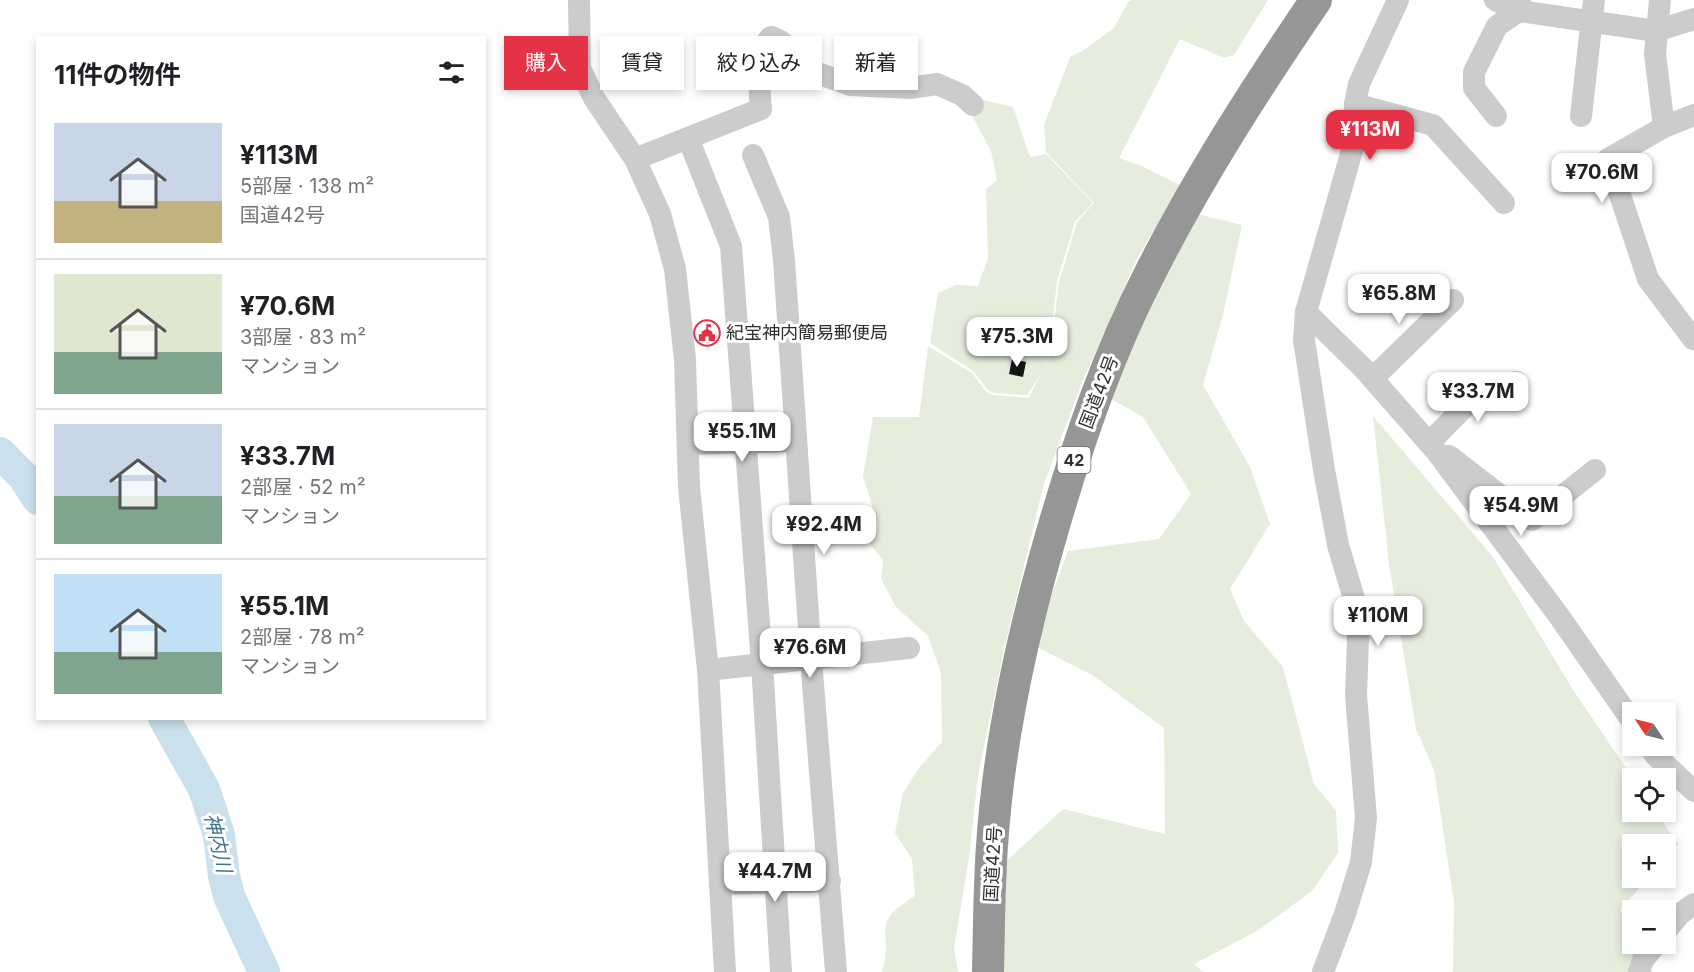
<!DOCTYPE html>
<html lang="ja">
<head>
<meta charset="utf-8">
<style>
  body { margin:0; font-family:Inter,"Noto Sans JP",sans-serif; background:#f2f2f2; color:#202124; height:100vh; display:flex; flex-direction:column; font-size:22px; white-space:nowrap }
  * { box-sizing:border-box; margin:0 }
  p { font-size:20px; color:#757577 }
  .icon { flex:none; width:33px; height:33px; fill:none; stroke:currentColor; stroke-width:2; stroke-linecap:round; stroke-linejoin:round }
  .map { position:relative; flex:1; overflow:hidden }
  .side { position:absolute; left:36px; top:36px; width:450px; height:684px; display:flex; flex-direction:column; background:#fff; border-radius:0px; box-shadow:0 3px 9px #0003 }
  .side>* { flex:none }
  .guide { position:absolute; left:504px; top:36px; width:570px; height:54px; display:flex; gap:12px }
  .needle { width:39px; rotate:305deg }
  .tools { position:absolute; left:1622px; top:702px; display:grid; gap:12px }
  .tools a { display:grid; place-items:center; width:54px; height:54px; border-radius:0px; background:#fff; box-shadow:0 3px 9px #0003; font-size:30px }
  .price { position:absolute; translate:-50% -51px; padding:0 14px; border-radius:12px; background:#fff; color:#222; font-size:20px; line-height:39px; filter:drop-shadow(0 2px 3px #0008) }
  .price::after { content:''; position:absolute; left:50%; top:36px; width:18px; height:14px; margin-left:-9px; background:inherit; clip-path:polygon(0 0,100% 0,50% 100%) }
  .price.selected { background:#e63246; color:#fff }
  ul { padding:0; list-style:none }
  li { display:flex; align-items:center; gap:18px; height:150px; padding:0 18px }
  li+li { border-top:2px solid #e0e0e0 }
  li span { display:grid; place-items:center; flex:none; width:168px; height:120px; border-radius:0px; color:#555 }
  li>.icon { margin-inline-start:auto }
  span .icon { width:72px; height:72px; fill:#fffc; stroke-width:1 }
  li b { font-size:26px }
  h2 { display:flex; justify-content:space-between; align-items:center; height:72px; padding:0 18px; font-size:26px }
  .pill { padding:0 21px; border-radius:0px; background:#fff; box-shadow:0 3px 9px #0003; font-size:21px; line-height:54px }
  .pill.selected { background:#e63246; color:#fff }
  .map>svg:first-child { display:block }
</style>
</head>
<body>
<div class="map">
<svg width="1694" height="972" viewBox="0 0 1694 972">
  <rect width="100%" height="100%" fill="#fff"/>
  <g fill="#e6eddd">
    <path d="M1132,0H1268L1234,55L1224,58L1180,39L1119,158L1139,165L1180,185L1136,261L1083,380L1044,483L1004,649L978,776L969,857L954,948L958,972H882C895,932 867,924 915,896L912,859L895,833L903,793L919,768L942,742L941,673L928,636L896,607L881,579L883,560L870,544L878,525L863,476L873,417H919L928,346L972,373L986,392L993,395L1029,398L1050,355L1059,282L1077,222L1094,203L1046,152L1044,125L1070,57L1084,50L1114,28L1128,2Z"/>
    <path d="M979,99L1013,107L1030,157L1046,154L1093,203L1075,222L1057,281L1049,355L1041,374L1027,395L994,393L988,390L973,371L930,343L938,293L956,285L978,286L988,258L986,189L997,180L991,151L969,110Z"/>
    <path d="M1198,214L1242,225L1223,315L1203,385L1250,467L1270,524L1230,589L1244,621L1283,667L1314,784L1336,811L1338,853L1312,891L1257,931L1194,964L1203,972H1004L1002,865L1063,809L1165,834L1164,728L1094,676L1033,645L1068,551L1159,539L1191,494L1143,417L1106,396L1144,316Z"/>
    <path d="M1373,416L1493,557L1573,690L1633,778L1632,812H1656L1678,844L1665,859V844H1632V878H1648L1620,910L1632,933V944H1637L1652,972H1453L1454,902L1434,770L1416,729L1389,564Z"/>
  </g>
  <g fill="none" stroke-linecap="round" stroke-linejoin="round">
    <g stroke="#cae0ec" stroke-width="32">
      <path d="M0,453L23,476L38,499"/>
      <path d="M164,718L204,789L219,835L224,876L229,896L264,972"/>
    </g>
  </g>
  <path fill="#161616" d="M1012,359L1026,362L1023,377L1009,374Z"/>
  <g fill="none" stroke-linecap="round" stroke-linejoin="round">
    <g stroke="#ccc" stroke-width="22">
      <path d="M579,0L580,68L594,98L635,159L660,214L675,269L685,360L689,487L708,670L725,972"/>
      <path d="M1495,0L1519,11L1656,31L1694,19"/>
      <path d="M1660,0L1655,54L1664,127"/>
      <path d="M1355,104L1433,125L1504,203"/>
      <path d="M1496,116L1474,88V72L1497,26L1519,11L1520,1"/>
      <path d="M1581,116L1594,0"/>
      <path d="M688,138L761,109C759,92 758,48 771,37C786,41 791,53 797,66L851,85L910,88L937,84L962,95L973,105"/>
      <path d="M753,155L779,217L784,260L811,659L836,972"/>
      <path d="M635,159L688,138L731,246L762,664L781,972"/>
      <path d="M1306,312L1364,369L1436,451L1559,616L1632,721"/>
      <path d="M1693,339L1648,279L1608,159L1664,127L1694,115"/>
      <path d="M1373,378L1453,300"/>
      <path d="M1429,443L1484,387L1516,382"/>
      <path d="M688,444L795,441"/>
      <path d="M1449,456L1532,520L1595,470"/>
      <path d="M708,670L909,648"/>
      <path d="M1649,746L1656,756L1694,791"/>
      <path d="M720,884L830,881"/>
      <path d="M1665,932L1680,914L1694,904"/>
      <path d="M1323,972L1345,914L1361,862L1366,818L1356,695L1358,639L1355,602L1338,545L1324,470L1304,340L1306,312L1355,140V104L1359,84L1398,0"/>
      <path d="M1639,972L1643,960L1656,944"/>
    </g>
    <path stroke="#969696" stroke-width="32" d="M988,972C989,930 989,888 992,846C999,737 1024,627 1055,522C1080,437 1109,352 1150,273C1198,178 1256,88 1316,0"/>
  </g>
  <defs>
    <g id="civic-ring" transform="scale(1.35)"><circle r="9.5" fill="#fff" stroke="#e63246" stroke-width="1.5"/><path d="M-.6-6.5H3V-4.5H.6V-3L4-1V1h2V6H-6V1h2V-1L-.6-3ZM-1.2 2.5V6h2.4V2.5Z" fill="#e63246"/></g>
  </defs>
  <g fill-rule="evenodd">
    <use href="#civic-ring" x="707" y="333"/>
  </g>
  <g text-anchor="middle" stroke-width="6" stroke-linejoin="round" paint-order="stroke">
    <rect fill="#fff" stroke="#6d6d6d" stroke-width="1.5" x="1057.5" y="447" width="33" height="26" rx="4.5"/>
    <g font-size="16" font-weight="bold" fill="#2f2f2f">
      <text x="1074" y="466">42</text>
    </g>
    <g font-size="18" fill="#2f2f2f" stroke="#fff" text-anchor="start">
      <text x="726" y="339">紀宝神内簡易郵便局</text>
    </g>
    <g font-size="18" fill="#2f2f2f" stroke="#fff">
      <text transform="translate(1099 392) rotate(-69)" y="6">国道42号</text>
      <text transform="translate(993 864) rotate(-87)" y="6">国道42号</text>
    </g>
    <g font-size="20" font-style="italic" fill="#3d7492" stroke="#fff">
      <text transform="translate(218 843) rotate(77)" y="7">神内川</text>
    </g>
  </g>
</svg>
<div class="tools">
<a><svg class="needle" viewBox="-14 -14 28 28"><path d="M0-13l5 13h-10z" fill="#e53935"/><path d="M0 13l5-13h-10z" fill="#757577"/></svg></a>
<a><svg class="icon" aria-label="locate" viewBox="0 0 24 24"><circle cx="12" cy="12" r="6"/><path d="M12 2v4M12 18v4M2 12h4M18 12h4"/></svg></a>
<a>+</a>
<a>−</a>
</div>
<b class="price selected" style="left:1370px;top:161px">¥113M</b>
<b class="price" style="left:1602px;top:204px">¥70.6M</b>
<b class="price" style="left:1399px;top:325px">¥65.8M</b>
<b class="price" style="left:1017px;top:368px">¥75.3M</b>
<b class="price" style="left:1478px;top:423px">¥33.7M</b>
<b class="price" style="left:742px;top:463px">¥55.1M</b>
<b class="price" style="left:1521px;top:537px">¥54.9M</b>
<b class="price" style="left:824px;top:556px">¥92.4M</b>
<b class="price" style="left:1378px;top:647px">¥110M</b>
<b class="price" style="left:810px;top:679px">¥76.6M</b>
<b class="price" style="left:775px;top:903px">¥44.7M</b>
<div class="guide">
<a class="pill selected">購入</a>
<a class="pill">賃貸</a>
<a class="pill">絞り込み</a>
<a class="pill">新着</a>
</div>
<section class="side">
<h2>11件の物件<svg class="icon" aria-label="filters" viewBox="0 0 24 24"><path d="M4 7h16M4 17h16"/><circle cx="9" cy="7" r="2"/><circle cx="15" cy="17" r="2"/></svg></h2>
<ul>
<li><span style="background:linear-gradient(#c9d6e8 65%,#c2b280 0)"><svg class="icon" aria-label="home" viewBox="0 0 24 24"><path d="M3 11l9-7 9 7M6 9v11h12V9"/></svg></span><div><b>¥113M</b><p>5部屋 · 138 m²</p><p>国道42号</p></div></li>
<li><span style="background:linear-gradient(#dfe7d0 65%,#7fa58c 0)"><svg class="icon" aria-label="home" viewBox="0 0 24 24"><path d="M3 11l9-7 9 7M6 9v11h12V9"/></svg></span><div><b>¥70.6M</b><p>3部屋 · 83 m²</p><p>マンション</p></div></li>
<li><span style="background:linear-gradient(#c9d6e8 60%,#7fa58c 0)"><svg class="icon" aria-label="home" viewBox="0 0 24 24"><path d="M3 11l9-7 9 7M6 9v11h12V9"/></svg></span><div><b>¥33.7M</b><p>2部屋 · 52 m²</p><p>マンション</p></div></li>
<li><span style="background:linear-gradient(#bfe0f5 65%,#7fa58c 0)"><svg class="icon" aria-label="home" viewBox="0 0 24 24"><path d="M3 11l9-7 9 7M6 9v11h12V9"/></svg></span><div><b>¥55.1M</b><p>2部屋 · 78 m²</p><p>マンション</p></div></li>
</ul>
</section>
</div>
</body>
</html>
